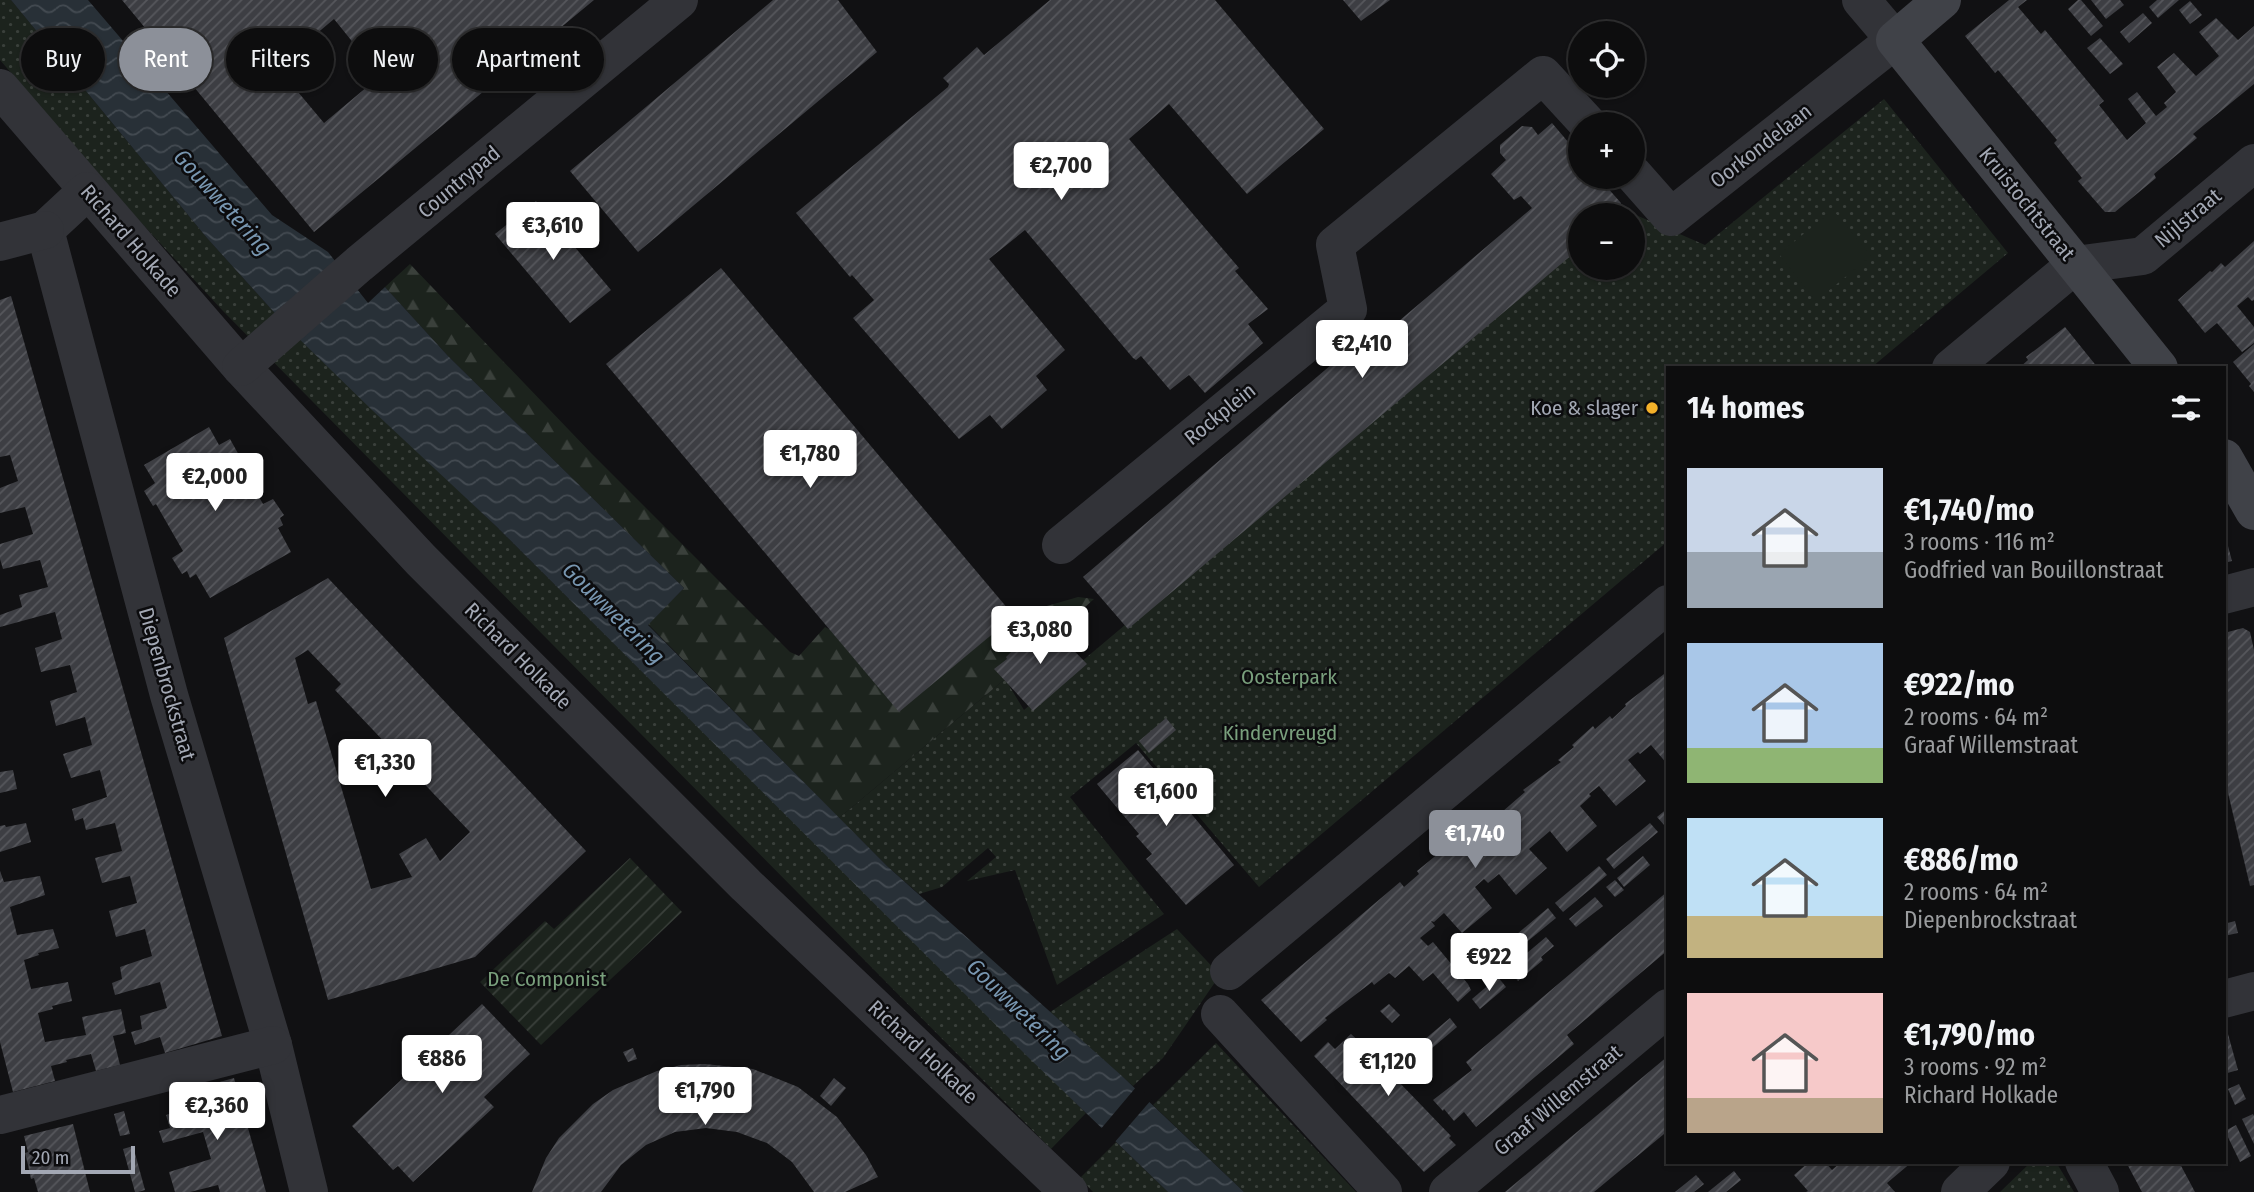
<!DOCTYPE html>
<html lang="en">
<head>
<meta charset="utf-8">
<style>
  body { margin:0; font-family:"Fira Sans Condensed",sans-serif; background:#1b1b1c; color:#f1f3f6; height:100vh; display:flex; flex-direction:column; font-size:26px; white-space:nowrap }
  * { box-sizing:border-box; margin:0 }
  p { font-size:23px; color:#9a9c9e }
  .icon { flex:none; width:38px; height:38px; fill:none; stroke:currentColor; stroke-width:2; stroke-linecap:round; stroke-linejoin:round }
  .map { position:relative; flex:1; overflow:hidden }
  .side { position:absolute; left:1666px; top:366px; width:560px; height:798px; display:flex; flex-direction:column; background:#0d0d0e; border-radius:0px; box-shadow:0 2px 5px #0004,0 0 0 2px #2d2d2e }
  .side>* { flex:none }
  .top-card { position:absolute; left:21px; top:28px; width:665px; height:63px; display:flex; gap:14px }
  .controls { position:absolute; left:1568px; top:21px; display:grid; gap:14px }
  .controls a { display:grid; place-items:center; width:77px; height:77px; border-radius:50%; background:#0d0d0e; box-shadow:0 2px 5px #0004,0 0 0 2px #2d2d2e; font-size:35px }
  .scale { position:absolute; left:21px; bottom:18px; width:114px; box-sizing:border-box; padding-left:7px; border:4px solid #a3a8b4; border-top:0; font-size:19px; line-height:24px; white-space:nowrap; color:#a3a8b4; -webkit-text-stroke:5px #0c0c0e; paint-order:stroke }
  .price { position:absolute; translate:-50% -60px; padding:0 16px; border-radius:7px; background:#fff; color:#222; font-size:23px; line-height:46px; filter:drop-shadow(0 2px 4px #0008) }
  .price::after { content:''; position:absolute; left:50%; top:42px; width:21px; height:16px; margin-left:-10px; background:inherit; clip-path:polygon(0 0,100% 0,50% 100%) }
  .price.active { background:#8c9099; color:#fff }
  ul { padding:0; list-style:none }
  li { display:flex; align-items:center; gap:21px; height:175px; padding:0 21px }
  li span { display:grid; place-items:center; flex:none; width:196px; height:140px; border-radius:0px; color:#555 }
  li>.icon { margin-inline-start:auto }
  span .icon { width:84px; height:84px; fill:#fffc; stroke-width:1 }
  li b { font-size:30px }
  h2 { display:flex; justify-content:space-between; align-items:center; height:84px; padding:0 21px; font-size:30px }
  .pill { padding:0 24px; border-radius:32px; background:#0d0d0e; box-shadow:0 2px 5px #0004,0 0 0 2px #2d2d2e; font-size:24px; line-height:63px }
  .pill.active { background:#8c9099; color:#fff }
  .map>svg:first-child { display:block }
</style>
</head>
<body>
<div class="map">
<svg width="2254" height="1192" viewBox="0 0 2254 1192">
  <defs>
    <pattern id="grass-dots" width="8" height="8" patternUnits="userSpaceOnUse" patternTransform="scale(1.75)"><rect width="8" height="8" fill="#1c231d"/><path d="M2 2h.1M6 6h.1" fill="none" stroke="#3a403b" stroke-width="1.8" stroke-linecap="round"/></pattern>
    <pattern id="forest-firs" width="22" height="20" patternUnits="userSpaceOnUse" patternTransform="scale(1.75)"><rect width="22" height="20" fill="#1c231d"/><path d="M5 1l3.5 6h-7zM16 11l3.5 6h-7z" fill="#3a403b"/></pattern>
    <pattern id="garden-furrows" width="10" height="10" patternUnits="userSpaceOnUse" patternTransform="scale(1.75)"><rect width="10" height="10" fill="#1c231d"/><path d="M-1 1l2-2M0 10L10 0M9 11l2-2" fill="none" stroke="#3a403b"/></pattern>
    <pattern id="water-waves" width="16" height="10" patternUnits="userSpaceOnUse" patternTransform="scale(1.75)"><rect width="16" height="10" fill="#283037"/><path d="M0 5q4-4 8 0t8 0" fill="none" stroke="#444b52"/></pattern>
    <pattern id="building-hatch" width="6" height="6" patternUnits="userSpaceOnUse" patternTransform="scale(1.75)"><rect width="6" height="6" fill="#3d3e43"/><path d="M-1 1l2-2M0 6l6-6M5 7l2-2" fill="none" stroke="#56575c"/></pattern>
  </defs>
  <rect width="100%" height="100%" fill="#111113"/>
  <g fill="url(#grass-dots)">
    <path d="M0,0H11L207,238L291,331L497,527L1086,1113L1051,1149L223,311L121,201L0,60Z"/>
    <path d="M1884,99L2008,253L1872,367L1668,368V541L1259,887L1136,743L1070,797L1164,914L1057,985L1015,870L967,881L996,857L988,848L942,887L919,894L887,866L839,818L1005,679L1024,710L1580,242V268H1633V215H1625L1629,212L1705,245Z"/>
    <path d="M1177,929L1220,975L1163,1058L1133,1086L1050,1012Z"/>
    <path d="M1216,1043L1356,1192H1244L1153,1105Z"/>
    <path d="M1116,1142L1168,1192H1093L1080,1178Z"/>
    <path d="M2031,1162H2056L2074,1192H2000Z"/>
  </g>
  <path fill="url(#forest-firs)" d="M410,264L592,454L790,652L799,656L825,627L838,634L973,639L1040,608L1078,597L1094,599L1005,679L839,818L648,624L684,588L448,356L385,287Z"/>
  <path fill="url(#garden-furrows)" d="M630,858L682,912L541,1045L480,982L545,921L554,929Z"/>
  <path fill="#1c231d" d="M1833,210L1871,256L1816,301L1779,254Z"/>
  <path fill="url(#water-waves)" d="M11,0H88L272,215L328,252L368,303L385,287L448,356L684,588L648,625L887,866L1122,1076L1244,1192H1168L1030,1059L497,527L372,410L291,331L207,238Z"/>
  <path fill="#111113" d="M1137,1086L1152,1099L1114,1143L1100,1130Z"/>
  <g fill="url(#building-hatch)" fill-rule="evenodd">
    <path d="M122,0H594L314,232ZM334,19L380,76L324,123L277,67Z"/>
    <path d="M773,0H838L877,52L638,252L570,171Z"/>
    <path d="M1050,0H1215L1324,129L1247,194L1169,104L1129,139L1239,268L1235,271L1268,309L1248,324L1263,343L1205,393L1189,375L1170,390L1141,356L1136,360L1133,358L1025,230L989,259L1065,350L1036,376L1047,390L1002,429L990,415L959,439L853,318L874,300L852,275L850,277L796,213L948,87L949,84L943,78L977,47L984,55Z"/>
    <path d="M1343,0H1390L1361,21Z"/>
    <path d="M2009,0H2027L2018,7L2041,34L2045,30L2104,101L2099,105L2127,140L2146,123L2128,99L2137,92L2156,116L2167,107L2164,103L2176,92L2157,67L2174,53L2196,76L2219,56L2199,32L2216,18L2238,40L2254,26V84L2193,134L2197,138L2154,174L2156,178L2115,212H2105L2078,181L2082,178L2054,143L2057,140L1998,70L1995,73L1965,36Z"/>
    <path d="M2078,0H2081L2103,26L2091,36L2068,9Z"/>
    <path d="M2091,0H2120L2124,5L2106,19Z"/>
    <path d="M2157,0H2179L2158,18L2149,7Z"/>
    <path d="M2190,1L2202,15L2190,24L2179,10Z"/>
    <path d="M2143,13L2152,23L2129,43L2120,32Z"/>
    <path d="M2100,38L2123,64L2110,74L2087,48Z"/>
    <path d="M1552,123L1580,156V177H1598L1621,203L1619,215H1580V248L1128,629L1083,577L1352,347L1359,355L1532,208L1521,196L1514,200L1491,174L1506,160L1500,153V145L1522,126L1532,127L1538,135Z"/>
    <path d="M536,201L611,290L570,323L495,234Z"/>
    <path d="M2254,241V300L2252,301L2248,297L2237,306L2254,327V343L2242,352L2217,323L2205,333L2178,300L2210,271L2212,272L2221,263L2225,267Z"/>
    <path d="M721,268L1014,616L899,712L606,364Z"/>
    <path d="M11,296L222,1036L165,1053L160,1037L135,1045L131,1032L142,1029L140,1016L167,1008L160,982L115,995L112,983L122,979L120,967L152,956L145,929L116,937L109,911L137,903L130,876L102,883L95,858L122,851L115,823L86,830L83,818L75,821L72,809L107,797L100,770L71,778L63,754L92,745L85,717L56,726L50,701L77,692L70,665L41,672L35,648L62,639L55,612L0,627V615L22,607L19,595L48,587L40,560L3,569L0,559V544L33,534L25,507L0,513V488L18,481L10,455L0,457V300Z"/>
    <path d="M2065,327L2098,368H2019L2028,360L2026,357Z"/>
    <path d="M2254,344V392L2249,386L2251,384L2233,362Z"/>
    <path d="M209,427L219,445L230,439L240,457L237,458L263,504L273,499L284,515L280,518L283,525L278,528L291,552L210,598L196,574L190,578L187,571L182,574L172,558L183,551L156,504L153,506L144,491L155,483L144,465Z"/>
    <path d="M2224,531L2232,561L2224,563Z"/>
    <path d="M328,578L586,851L475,957L328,1000L224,638ZM308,650L341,684L335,690L470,832L440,861L426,838L399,854L412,877L371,889L316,701L308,704L295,658Z"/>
    <path d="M1046,622L1087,664L1033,711L994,669L1007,659L1006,657L1018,645Z"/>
    <path d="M2243,628L2250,632L2254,650V885L2250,886L2224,776V633Z"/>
    <path d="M1668,671V765L1651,745L1640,754L1638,752L1628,760L1646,781L1616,806L1599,786L1589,794L1591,796L1580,806L1597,826L1567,852L1550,831L1529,849L1547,868L1516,895L1499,874L1488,883L1484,879L1475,887L1492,908L1462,933L1444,913L1434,922L1431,921L1435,926L1420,938L1428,946L1433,942L1468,984L1471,990L1458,1002L1433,973L1423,981L1409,966L1395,978L1389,973L1374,985L1372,982L1325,1018L1327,1020L1301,1042L1261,1000L1400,882L1404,887L1419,874L1417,871L1439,853L1441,855L1456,843L1459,848L1473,836L1472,834L1494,815L1495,818L1525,792L1523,790L1561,762L1558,760L1574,747L1572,745L1593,726L1595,729L1610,716L1612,719L1626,706L1625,704Z"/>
    <path d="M1166,718L1176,730L1149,753L1139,741Z"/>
    <path d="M1138,750L1234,865L1186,905L1146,859L1152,854L1136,836L1139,834L1097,784Z"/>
    <path d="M13,770L17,789L0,793V772Z"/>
    <path d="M1668,808V824L1665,826L1657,817Z"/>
    <path d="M26,823L31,842L0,852V826L5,825L6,827Z"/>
    <path d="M1650,823L1658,832L1614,869L1606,859Z"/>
    <path d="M1643,856L1650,865L1624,887L1617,878Z"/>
    <path d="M1599,866L1607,875L1563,912L1555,903Z"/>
    <path d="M0,871L4,882L40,876L45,895L10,907L17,935L53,929L59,948L38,953L39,955L24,960L31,989L68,982L72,1001L52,1006L53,1009L38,1013L45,1042L86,1035L82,1017L121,1009L126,1033L113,1036L120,1065L96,1071L91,1054L66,1060L67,1062L51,1066L55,1081L13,1092L0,1042Z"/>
    <path d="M1615,880L1624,890L1615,897L1606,887Z"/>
    <path d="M1668,891V950L1567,1035L1574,1044L1476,1127L1464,1112L1454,1121L1444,1109L1443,1111L1433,1100L1472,1070L1466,1062Z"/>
    <path d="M1595,897L1603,906L1576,927L1569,919Z"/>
    <path d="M1548,908L1556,918L1512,954L1504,945Z"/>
    <path d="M2235,921L2238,933L2224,936V924Z"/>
    <path d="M1546,937L1554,946L1541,957L1543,960L1518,981L1508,969Z"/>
    <path d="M1497,951L1505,960L1483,979L1475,969Z"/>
    <path d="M1498,977L1506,987L1480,1009L1472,999Z"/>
    <path d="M482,1004L530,1054L484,1097L494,1107L413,1182L398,1166L393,1170L352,1126Z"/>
    <path d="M1389,1004L1400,1015L1392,1023L1380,1011Z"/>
    <path d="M1450,1018L1457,1027L1431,1049L1424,1040Z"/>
    <path d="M1351,1034L1382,1063L1406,1041L1414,1050L1404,1060L1411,1067L1397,1080L1451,1136L1449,1138L1456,1145L1424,1172L1314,1056L1328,1042L1335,1049Z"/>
    <path d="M2228,1034L2238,1070L2224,1074V1035Z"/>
    <path d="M633,1048L637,1059L628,1062L623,1052Z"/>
    <path d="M1668,1056V1130L1664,1134L1594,1192H1505Z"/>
    <path d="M705,1064L753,1069L798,1087L837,1117L866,1155L878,1177L845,1192H814L792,1162L767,1143L737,1132L706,1128L675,1132L646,1145L621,1165L601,1192H532L546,1158L559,1138L593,1104L613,1090L657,1071L681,1065Z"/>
    <path d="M234,1078L266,1192H220L218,1185L190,1192H175L169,1172L211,1159L203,1132L163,1143L159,1131L170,1128L166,1115L195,1106L191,1090Z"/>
    <path d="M834,1078L846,1088L831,1106L820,1096Z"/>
    <path d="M2239,1084L2246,1099L2235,1105L2228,1089Z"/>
    <path d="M124,1111L130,1134L120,1136L114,1114Z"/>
    <path d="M2253,1114L2254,1116V1144L2242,1119Z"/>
    <path d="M73,1124L90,1192H38L34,1178L31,1179L28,1165L25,1153L28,1152L24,1136Z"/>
    <path d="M2236,1125L2251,1156L2240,1162L2225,1131Z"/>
    <path d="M133,1146L145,1190L138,1192H135L123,1149Z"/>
    <path d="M1809,1162H1825L1832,1170L1841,1162H1912L1887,1183L1895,1192H1806L1808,1191L1794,1175Z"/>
    <path d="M2126,1162H2179L2195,1192H2142Z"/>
    <path d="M1734,1171L1741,1180L1726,1192H1708Z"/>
    <path d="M1696,1175L1704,1184L1694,1192H1675Z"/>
  </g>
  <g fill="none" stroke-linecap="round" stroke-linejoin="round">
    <g stroke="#323338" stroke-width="38">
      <path d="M0,88L241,367L421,560L746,885L1069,1192"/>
      <path d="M1633,174L1671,217L1895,40L1861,0"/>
      <path d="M87,191L45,230L169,695L273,1045L309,1192"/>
      <path d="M0,242L45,230"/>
      <path d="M241,367L359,264L679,0"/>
      <path d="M1951,368L2075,265L2143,256L2254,163"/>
      <path d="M1061,545L1348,309L1335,245L1543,75L1588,124"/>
      <path d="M2224,595L2254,587"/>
      <path d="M1229,971L1668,604"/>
      <path d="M2224,999L2254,991"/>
      <path d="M1220,1014L1383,1192"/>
      <path d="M0,1115L273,1045"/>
      <path d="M2084,1162L2100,1192"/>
      <path d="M1448,1192L1668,1008"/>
      <path d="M1960,1192L1991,1162"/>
    </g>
    <g stroke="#404248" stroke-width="38">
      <path d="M1942,0L1895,40L2159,368"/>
      <path d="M2224,458L2254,511"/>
    </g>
  </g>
  <circle fill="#f3b029" stroke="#0c0c0e" stroke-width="2.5" cx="1652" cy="408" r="7"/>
  <g text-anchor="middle" stroke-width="5" stroke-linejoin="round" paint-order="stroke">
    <g font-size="21" fill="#a3a8b4" stroke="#0c0c0e">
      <text transform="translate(1761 146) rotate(-38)" y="7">Oorkondelaan</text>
      <text transform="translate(459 182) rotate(-40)" y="7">Countrypad</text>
      <text transform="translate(2027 204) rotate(51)" y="7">Kruistochtstraat</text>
      <text transform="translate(2188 218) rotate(-40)" y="7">Nijlstraat</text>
      <text transform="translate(131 241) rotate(49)" y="7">Richard Holkade</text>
      <text transform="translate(1220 414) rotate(-39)" y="7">Rockplein</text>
      <text transform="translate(518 656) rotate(45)" y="7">Richard Holkade</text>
      <text transform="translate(167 684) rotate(74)" y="7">Diepenbrockstraat</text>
      <text transform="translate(923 1052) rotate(43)" y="7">Richard Holkade</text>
      <text transform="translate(1558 1100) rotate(-40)" y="7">Graaf Willemstraat</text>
    </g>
    <g font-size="21" fill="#a3a8b4" stroke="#0c0c0e" text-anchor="end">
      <text x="1638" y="415">Koe &amp; slager</text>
    </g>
    <g font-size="21" fill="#799f7c" stroke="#0c0c0e">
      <text x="1289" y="684">Oosterpark</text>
      <text x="1280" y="740">Kindervreugd</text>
      <text x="547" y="986">De Componist</text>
    </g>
    <g font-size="23" font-style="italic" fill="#7896b0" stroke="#0c0c0e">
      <text transform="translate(223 202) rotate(48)" y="8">Gouwwetering</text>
      <text transform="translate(614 613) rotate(45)" y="8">Gouwwetering</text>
      <text transform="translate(1019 1009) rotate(44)" y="8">Gouwwetering</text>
    </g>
  </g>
</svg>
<div class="controls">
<a><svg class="icon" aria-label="locate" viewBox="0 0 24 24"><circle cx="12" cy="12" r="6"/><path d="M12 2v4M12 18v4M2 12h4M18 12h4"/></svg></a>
<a>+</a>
<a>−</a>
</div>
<div class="scale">20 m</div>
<b class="price" style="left:1061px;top:202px">€2,700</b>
<b class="price" style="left:553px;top:262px">€3,610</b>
<b class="price" style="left:1362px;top:380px">€2,410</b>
<b class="price" style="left:810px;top:490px">€1,780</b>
<b class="price" style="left:215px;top:513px">€2,000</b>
<b class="price" style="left:1040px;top:666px">€3,080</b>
<b class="price" style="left:385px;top:799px">€1,330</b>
<b class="price" style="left:1166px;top:828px">€1,600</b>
<b class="price active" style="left:1475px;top:870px">€1,740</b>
<b class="price" style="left:1489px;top:993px">€922</b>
<b class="price" style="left:442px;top:1095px">€886</b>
<b class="price" style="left:1388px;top:1098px">€1,120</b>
<b class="price" style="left:705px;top:1127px">€1,790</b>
<b class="price" style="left:217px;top:1142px">€2,360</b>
<div class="top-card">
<a class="pill">Buy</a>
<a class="pill active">Rent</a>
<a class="pill">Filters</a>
<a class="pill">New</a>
<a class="pill">Apartment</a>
</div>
<section class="side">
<h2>14 homes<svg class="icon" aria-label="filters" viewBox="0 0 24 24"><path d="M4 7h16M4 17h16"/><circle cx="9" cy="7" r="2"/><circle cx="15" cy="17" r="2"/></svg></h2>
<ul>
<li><span style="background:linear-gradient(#c9d6e8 60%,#9aa5b1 0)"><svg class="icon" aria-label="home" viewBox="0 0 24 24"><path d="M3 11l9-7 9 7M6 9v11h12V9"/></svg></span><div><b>€1,740/mo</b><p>3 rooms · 116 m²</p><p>Godfried van Bouillonstraat</p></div></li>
<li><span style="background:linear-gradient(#a9c7e8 75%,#8fb573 0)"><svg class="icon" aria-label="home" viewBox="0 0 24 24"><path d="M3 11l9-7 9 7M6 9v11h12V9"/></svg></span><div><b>€922/mo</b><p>2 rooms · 64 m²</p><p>Graaf Willemstraat</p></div></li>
<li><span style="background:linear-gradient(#bfe0f5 70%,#c2b280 0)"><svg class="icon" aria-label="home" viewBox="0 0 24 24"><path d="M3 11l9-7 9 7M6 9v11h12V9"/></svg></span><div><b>€886/mo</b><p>2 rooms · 64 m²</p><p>Diepenbrockstraat</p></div></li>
<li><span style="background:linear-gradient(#f6c9c9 75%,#b9a48a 0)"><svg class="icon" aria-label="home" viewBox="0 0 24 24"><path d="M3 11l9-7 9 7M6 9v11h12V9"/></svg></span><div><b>€1,790/mo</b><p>3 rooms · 92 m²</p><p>Richard Holkade</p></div></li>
</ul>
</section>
</div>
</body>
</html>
